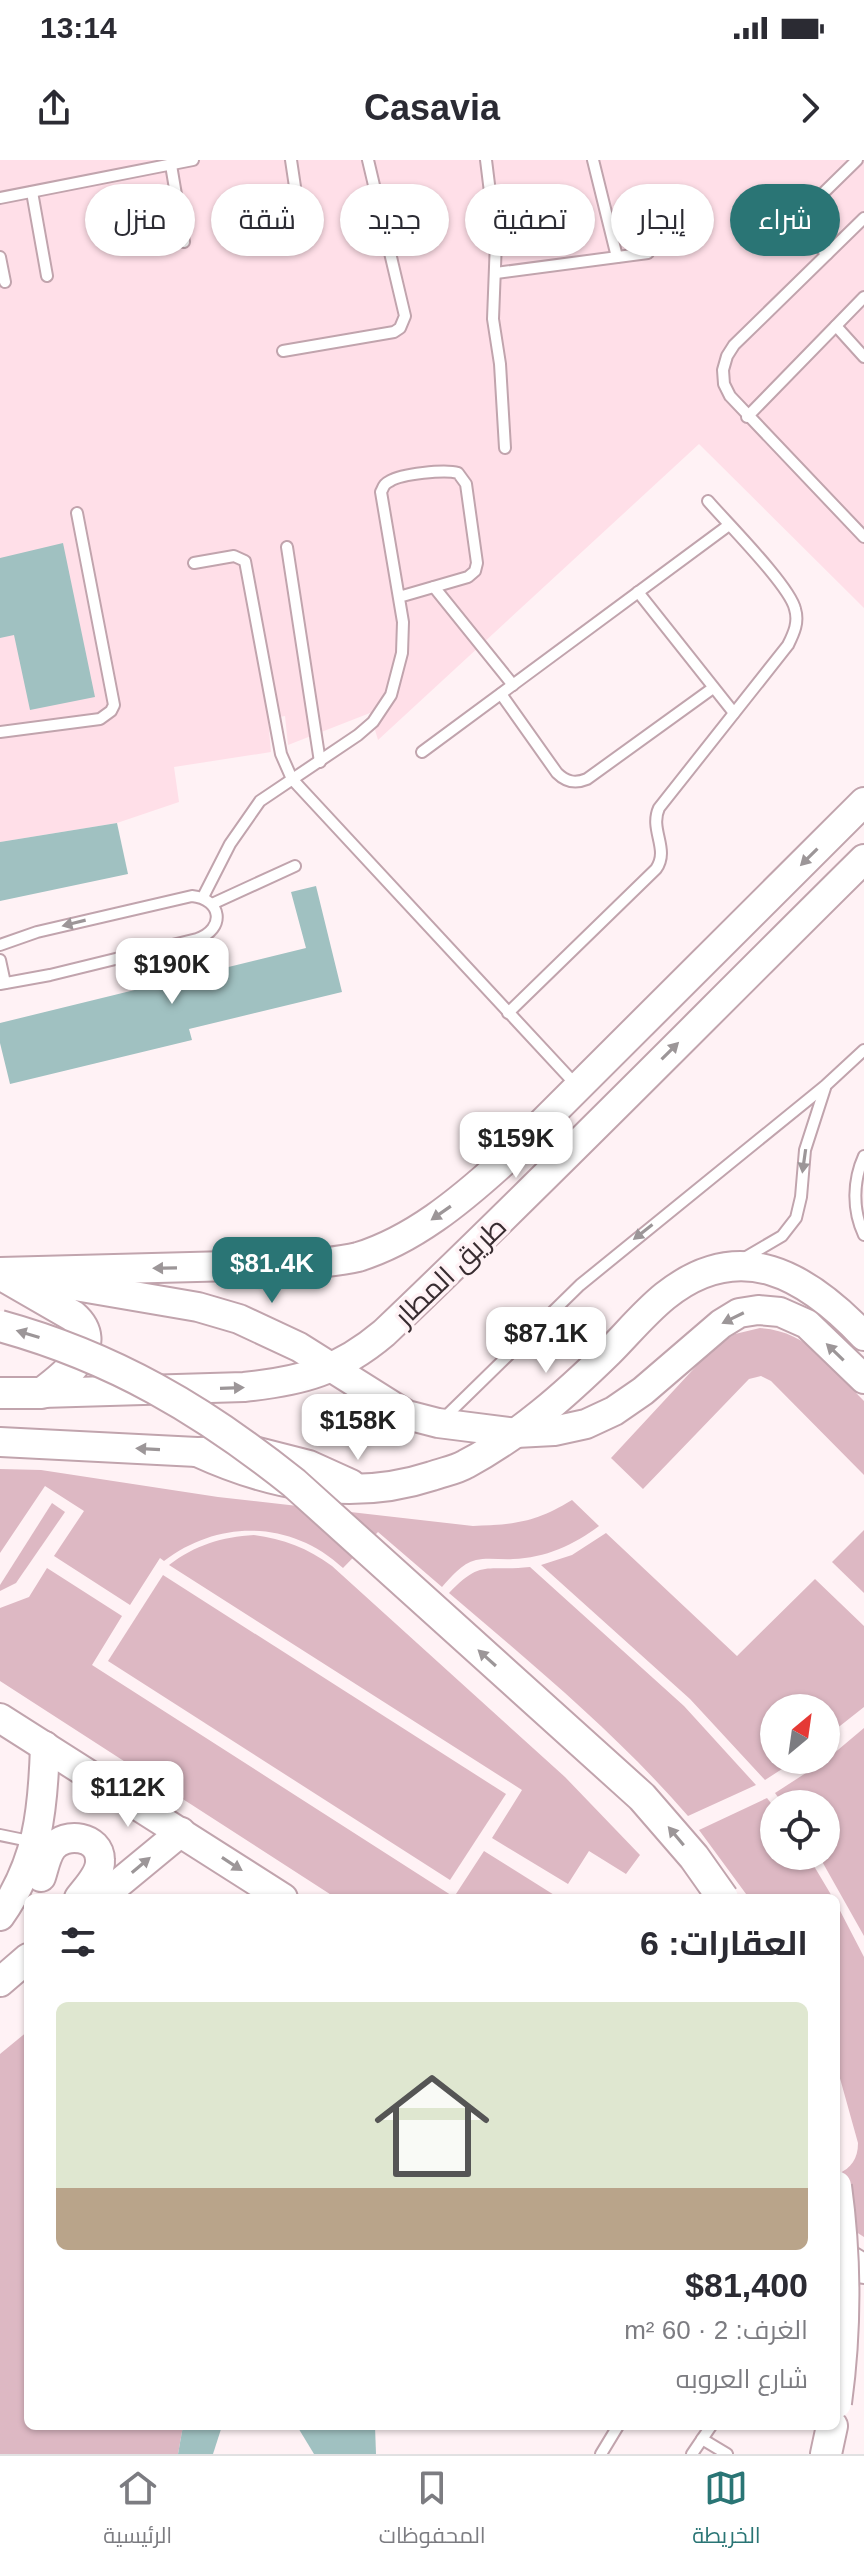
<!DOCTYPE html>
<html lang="ar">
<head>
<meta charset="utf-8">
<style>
  body { margin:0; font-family:Helvetica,Cairo,sans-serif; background:#f2f2f3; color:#2b2b33; direction:rtl; height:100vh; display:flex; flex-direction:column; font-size:30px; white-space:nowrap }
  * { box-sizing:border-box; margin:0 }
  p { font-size:26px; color:#7c7c81 }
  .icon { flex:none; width:44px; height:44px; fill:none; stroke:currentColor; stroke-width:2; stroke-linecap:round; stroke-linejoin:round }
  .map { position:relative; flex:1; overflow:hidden; direction:ltr }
  .sheet { position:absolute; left:24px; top:1734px; width:816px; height:536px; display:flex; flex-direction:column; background:#fff; border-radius:12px; box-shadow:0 2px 6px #0004; direction:rtl }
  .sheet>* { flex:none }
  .hud { position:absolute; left:24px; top:24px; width:816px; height:72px; direction:rtl; display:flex; gap:16px }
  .needle { width:52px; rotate:29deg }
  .buttons { position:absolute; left:760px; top:1534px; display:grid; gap:16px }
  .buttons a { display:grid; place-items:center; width:80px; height:80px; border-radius:50%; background:#fff; box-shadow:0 2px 6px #0004; font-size:40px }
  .price { position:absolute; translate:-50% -68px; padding:0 18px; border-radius:16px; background:#fff; color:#222; font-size:26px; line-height:52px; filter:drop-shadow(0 2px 4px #0008) }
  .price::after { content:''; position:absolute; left:50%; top:48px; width:24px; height:18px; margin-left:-12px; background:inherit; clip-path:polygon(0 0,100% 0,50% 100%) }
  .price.active { background:#2a7575; color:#fff }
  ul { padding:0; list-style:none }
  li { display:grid; align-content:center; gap:16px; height:424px; padding:0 32px }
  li+li { border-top:2px solid #e1e1e2 }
  li span { display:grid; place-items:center; height:248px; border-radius:12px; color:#555 }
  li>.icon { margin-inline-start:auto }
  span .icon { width:144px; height:144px; fill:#fffc; stroke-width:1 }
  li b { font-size:34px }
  h2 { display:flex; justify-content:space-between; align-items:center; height:96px; padding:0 32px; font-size:34px }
  .pill { padding:0 28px; border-radius:36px; background:#fff; box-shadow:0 2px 6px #0004; font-size:28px; line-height:72px }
  .pill.active { background:#2a7575; color:#fff }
  .status { display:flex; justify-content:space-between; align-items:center; height:56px; padding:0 40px; background:#fff; direction:ltr }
  .status svg { height:22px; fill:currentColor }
  header { display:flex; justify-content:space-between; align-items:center; height:104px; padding:0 32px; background:#fff; font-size:36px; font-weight:700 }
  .tabs { display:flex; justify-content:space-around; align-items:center; height:112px; border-top:2px solid #e1e1e2; background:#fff; font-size:22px; color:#7c7c81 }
  .tabs a { display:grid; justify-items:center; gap:4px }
  .tabs .active { color:#2a7575 }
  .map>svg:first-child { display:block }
</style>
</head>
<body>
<div class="status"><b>13:14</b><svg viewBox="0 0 49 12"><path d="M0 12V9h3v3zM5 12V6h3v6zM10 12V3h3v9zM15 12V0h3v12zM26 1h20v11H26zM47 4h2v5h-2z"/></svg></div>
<header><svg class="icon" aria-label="forward" viewBox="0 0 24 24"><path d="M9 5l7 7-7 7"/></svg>Casavia<svg class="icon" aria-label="share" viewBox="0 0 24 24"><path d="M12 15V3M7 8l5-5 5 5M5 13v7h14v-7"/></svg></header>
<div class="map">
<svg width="864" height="2294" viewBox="0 0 864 2294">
  <rect width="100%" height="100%" fill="#fff2f5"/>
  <path fill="#ffdfe8" d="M0,0H864V448L699,284L378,580L370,553L288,585L285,556L268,559L271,592L174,607L179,642L117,663L0,682Z"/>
  <g fill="#ddb8c3">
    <path d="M760,1168C809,1171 832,1208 864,1241V1315L771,1221L761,1216L749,1219L643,1329L611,1298L713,1188L735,1174Z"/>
    <path d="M0,1309L41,1310L218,1337L473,1366C516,1364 534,1363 572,1340L599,1366C574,1385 545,1398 513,1399C501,1400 488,1397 476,1400C461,1404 452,1416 442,1427L378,1372L343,1408C291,1360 219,1359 164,1401L160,1398L130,1445L54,1396L84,1351L45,1326L0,1393Z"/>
    <path d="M52,1343L65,1352L16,1423L0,1431V1425Z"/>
    <path d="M864,1370V1433L832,1402Z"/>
    <path d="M606,1373L737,1496L815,1419L864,1466V1547L826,1577V1548H774V1600H796L765,1620L690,1539L541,1405L572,1395Z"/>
    <path d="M254,1375C283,1379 308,1388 332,1406L565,1617L640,1695L626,1714L589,1691L568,1724L492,1678L522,1630L169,1405C195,1385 222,1377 254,1375Z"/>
    <path d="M530,1407L684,1546L756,1625L688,1656C616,1573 532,1504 449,1433C482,1398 487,1412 530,1407Z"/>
    <path d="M47,1408L122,1456L92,1505L454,1737L484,1691L559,1738H336L0,1521V1448L29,1437Z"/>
    <path d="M163,1415L506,1634L450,1720L108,1501Z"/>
    <path d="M864,1568V1776L819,1696H826V1644H783L775,1633L826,1600Z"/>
    <path d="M767,1638L774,1647V1696H808L833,1738H749L699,1670Z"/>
    <path d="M836,1743L864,1797V2077L836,2059L838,2014C851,2008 858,1999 858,1983L836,1904Z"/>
    <path d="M28,1871V2266H183L178,2294H0V1894Z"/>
  </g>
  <g fill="#a0c1c1">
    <path d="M63,383L95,537L30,550L14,475L0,478V398Z"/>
    <path d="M117,663L128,714L0,741V682Z"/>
    <path d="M316,726L342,832L189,869L192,880L10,924L0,883V863L306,788L291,732Z"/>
    <path d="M183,2266H222L213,2294H178Z"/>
    <path d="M297,2266H375L376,2294H314Z"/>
  </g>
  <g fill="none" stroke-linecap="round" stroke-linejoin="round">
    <g stroke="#c1a4ad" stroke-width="14">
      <g id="lane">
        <path d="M291,0L301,67"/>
        <path d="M486,0L496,81L493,159L500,204L505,288"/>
        <path d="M593,0L617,97"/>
        <path d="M171,5L184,82"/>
        <path d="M32,32L47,116"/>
        <path d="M0,38L193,0"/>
        <path d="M864,58L734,185L727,196L723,210L724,224L730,236L864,377"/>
        <path d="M827,94L807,74L804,56L810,46L857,0"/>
        <path d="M0,97L5,122"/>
        <path d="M496,113L648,93"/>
        <path d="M836,166L864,197"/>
        <path d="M283,191L394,172L400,168L405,156L368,0"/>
        <path d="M747,257L864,137"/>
        <path d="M287,387L320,602"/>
        <path d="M194,403L234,396L245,401L281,594L292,619L578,927"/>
        <path d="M434,427L513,525"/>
        <path d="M638,432L734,553"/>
        <path d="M501,534L557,613C566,622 575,624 587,619L713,528"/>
        <path d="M0,572L100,559L111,551L114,545L77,353"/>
        <path d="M422,592L729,365"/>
        <path d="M203,737L230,684L260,641L358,575L373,562L391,535L402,493L403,462L381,332C384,326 384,324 390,321C401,314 445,309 458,313L466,324L477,403L475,411L468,417L399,437"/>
        <path d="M212,744L295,706"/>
        <path d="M0,785L37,772L192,736C222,739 226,769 197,779L50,815L0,824"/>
        <path d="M0,800L5,823"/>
        <path d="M508,853L656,709C670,689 649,670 659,648L788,485C794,473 799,462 795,449C790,426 726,362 708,341"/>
        <path d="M864,996C853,1020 852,1050 864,1075"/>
        <path d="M741,1100L782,1076L796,1058L801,1037L805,990L825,928"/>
        <path d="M443,1259L580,1125L825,926L864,890"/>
        <path d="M0,1675L34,1682"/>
        <path d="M702,2279L727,2294"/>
        <path d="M601,2294L618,2266"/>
        <path d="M692,2294L711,2266"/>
      </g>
    </g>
    <g stroke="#c1a4ad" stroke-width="32">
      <g id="secondary">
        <path d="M0,1112L309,1104C325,1102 343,1101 358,1097C413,1080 460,1041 502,1003L864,642"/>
        <path d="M52,1122L198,1147L239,1159L299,1187L407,1255L438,1263L516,1273L554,1271L586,1264L614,1251L643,1231L721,1164L739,1153L758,1150L780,1152L807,1164L864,1219"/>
        <path d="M42,1233L244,1227C302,1221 339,1211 384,1173C547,1018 704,857 864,699"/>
        <path d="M0,1282L197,1292L254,1291L309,1305L351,1324"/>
        <path d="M197,1292C271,1326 353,1342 432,1316C443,1312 456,1310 466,1304C519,1276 566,1234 609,1192C627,1174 644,1153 665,1136C740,1076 806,1115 864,1176"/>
        <path d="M0,1558L283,1738"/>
        <path d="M41,1717C44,1708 46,1696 52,1688C65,1671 100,1676 100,1700C101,1714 87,1727 79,1738"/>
        <path d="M101,1738L181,1672"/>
        <path d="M0,1756C38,1702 43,1651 45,1586"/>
        <path d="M0,1822L28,1798"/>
        <path d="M836,2092L864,2109"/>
      </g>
    </g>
    <g stroke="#c1a4ad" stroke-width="34">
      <g id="primary">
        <path d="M0,1114L73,1156C106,1185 66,1215 42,1233H0"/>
        <path d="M826,2294L832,2266"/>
      </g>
    </g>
    <use href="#lane" stroke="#fff" stroke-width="10"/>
    <use href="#secondary" stroke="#fff" stroke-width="28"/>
    <use href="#primary" stroke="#fff" stroke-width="30"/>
    <g stroke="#c1a4ad" stroke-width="34" stroke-linecap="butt">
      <g id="primary-bridge">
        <path d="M0,1166C113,1197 203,1250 294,1323L642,1637L694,1697L723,1738"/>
        <path d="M836,2026C846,2099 846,2170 836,2243"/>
      </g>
    </g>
    <use href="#primary-bridge" stroke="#fff" stroke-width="30"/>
  </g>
  <defs><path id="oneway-solid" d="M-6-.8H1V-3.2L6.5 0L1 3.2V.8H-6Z" transform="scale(2)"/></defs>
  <g fill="#9c9698">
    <use href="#oneway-solid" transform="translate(809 697) rotate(135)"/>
    <use href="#oneway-solid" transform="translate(74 763) rotate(166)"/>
    <use href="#oneway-solid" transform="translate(670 891) rotate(-45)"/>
    <use href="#oneway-solid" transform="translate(804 1001) rotate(98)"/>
    <use href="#oneway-solid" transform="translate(441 1053) rotate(145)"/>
    <use href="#oneway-solid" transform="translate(643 1072) rotate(142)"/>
    <use href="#oneway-solid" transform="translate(165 1108) rotate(179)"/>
    <use href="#oneway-solid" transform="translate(733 1158) rotate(154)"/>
    <use href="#oneway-solid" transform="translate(28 1174) rotate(-163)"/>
    <use href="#oneway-solid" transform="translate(835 1192) rotate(-136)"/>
    <use href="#oneway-solid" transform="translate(232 1228) rotate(-2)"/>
    <use href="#oneway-solid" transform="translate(148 1289) rotate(-177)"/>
    <use href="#oneway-solid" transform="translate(487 1498) rotate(-138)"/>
    <use href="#oneway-solid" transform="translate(676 1676) rotate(-130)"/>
    <use href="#oneway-solid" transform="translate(232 1704) rotate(33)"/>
    <use href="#oneway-solid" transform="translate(141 1705) rotate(-40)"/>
  </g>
  <g text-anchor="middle" stroke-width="7" stroke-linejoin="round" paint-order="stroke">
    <g font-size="28" fill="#392d31" stroke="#fff2f5">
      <text transform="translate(450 1111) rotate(-44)" y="10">طريق المطار</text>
    </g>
  </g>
</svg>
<div class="buttons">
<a><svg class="needle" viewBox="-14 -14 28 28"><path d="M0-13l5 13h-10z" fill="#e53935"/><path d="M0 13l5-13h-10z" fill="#7c7c81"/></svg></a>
<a><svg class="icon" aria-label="locate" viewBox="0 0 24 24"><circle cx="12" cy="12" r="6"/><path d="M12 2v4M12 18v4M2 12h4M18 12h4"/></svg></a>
</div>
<b class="price" style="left:172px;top:846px">$190K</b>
<b class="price" style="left:516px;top:1020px">$159K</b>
<b class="price active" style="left:272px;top:1145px">$81.4K</b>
<b class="price" style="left:546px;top:1215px">$87.1K</b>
<b class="price" style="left:358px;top:1302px">$158K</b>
<b class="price" style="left:128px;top:1669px">$112K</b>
<div class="hud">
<a class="pill active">شراء</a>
<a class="pill">إيجار</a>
<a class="pill">تصفية</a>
<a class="pill">جديد</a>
<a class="pill">شقة</a>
<a class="pill">منزل</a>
</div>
<section class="sheet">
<h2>العقارات: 6<svg class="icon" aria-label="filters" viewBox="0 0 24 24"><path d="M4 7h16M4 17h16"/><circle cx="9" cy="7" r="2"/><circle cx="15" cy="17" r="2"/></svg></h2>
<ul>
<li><span style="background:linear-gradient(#dfe7d0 75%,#b9a48a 0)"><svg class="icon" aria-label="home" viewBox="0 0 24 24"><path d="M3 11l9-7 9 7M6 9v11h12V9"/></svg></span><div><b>$81,400</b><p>الغرف: 2 · 60 m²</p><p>شارع العروبه</p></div></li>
</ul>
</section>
</div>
<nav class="tabs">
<a class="active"><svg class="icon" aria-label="map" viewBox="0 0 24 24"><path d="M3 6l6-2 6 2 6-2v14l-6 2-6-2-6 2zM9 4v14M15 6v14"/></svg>الخريطة</a>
<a><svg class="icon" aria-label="saved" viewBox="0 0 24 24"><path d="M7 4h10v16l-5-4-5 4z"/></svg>المحفوظات</a>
<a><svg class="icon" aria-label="home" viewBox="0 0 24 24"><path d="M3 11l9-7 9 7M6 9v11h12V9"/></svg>الرئيسية</a>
</nav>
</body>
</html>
